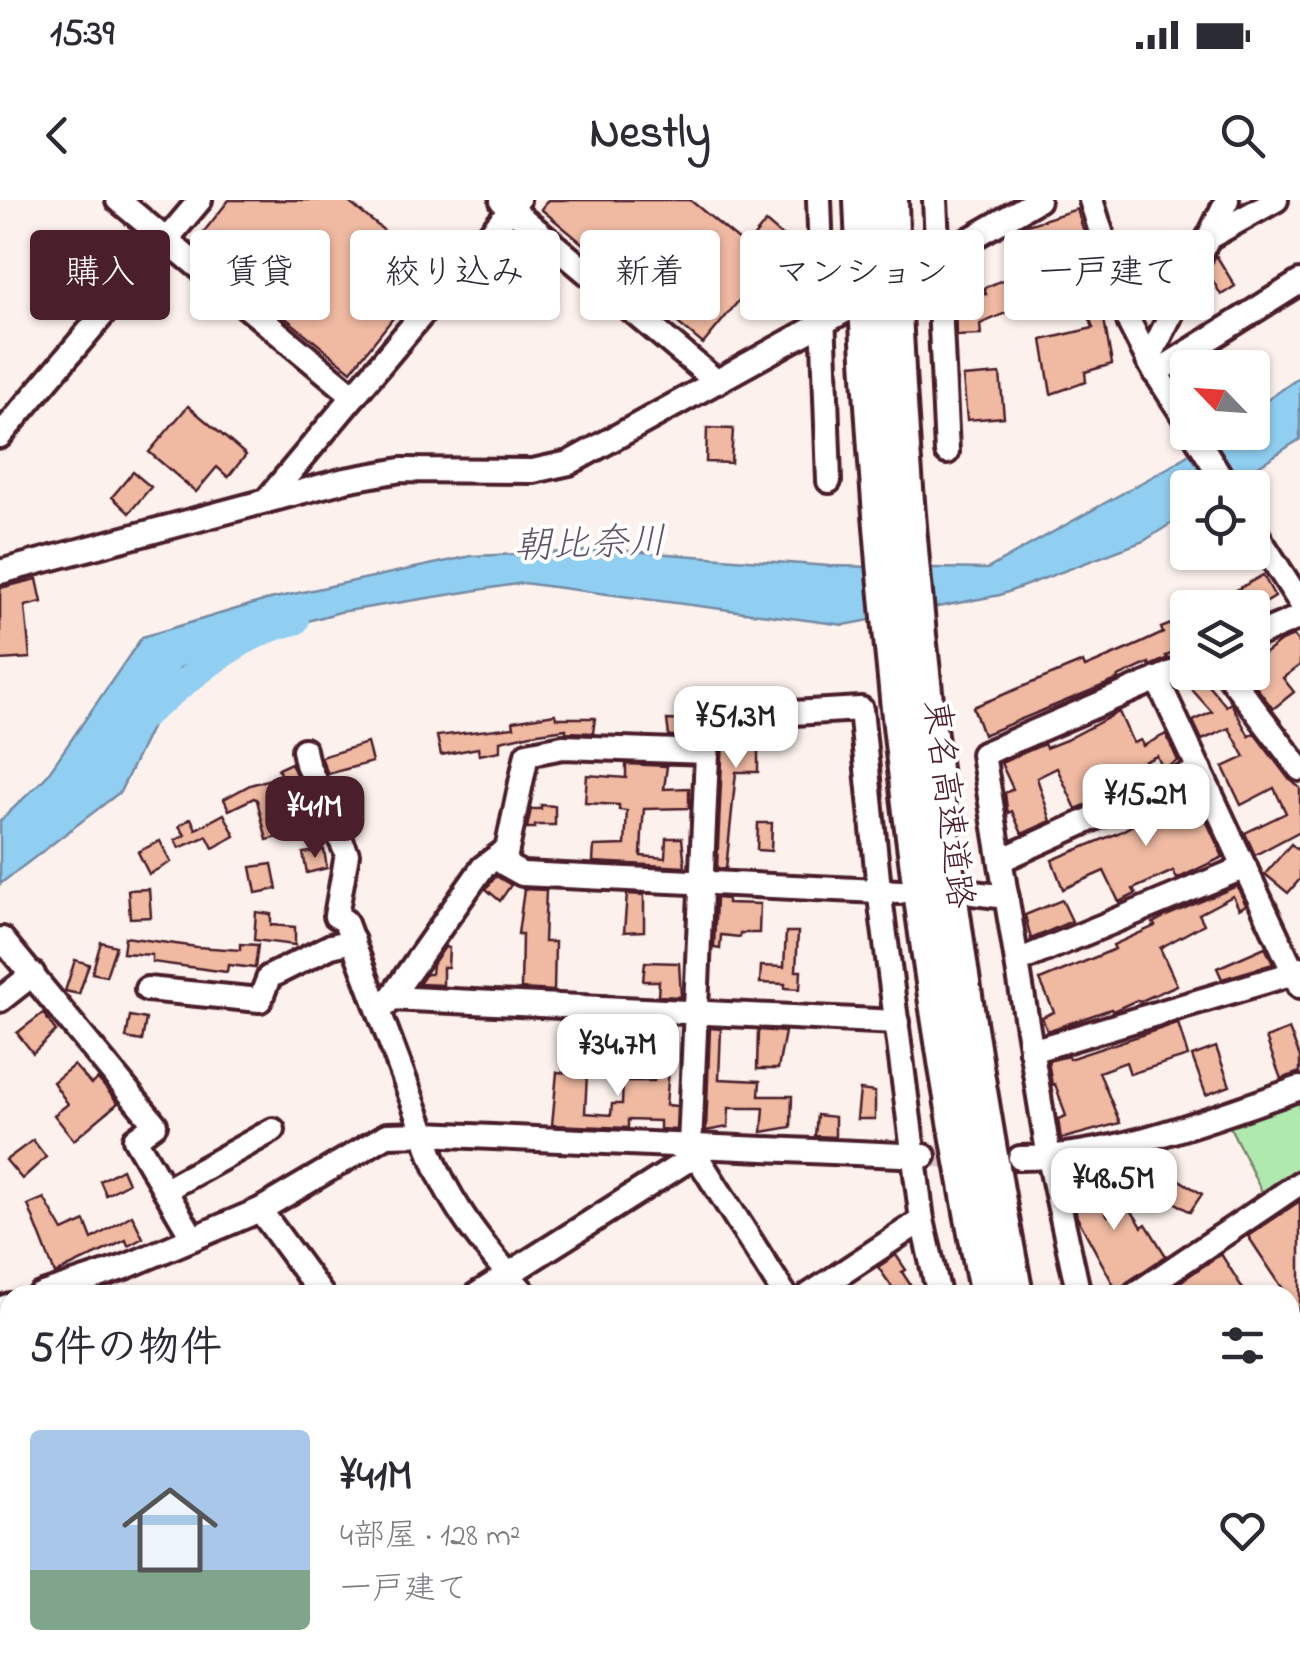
<!DOCTYPE html>
<html lang="ja">
<head>
<meta charset="utf-8">
<style>
  body { margin:0; font-family:"Indie Flower","Klee One",sans-serif; background:#f2f2f3; color:#2b2b33; height:100vh; display:flex; flex-direction:column; font-size:38px; white-space:nowrap }
  * { box-sizing:border-box; margin:0 }
  p { font-size:32px; color:#7c7c81 }
  .icon { flex:none; width:55px; height:55px; fill:none; stroke:currentColor; stroke-width:2; stroke-linecap:round; stroke-linejoin:round }
  .map { position:relative; flex:1; overflow:hidden }
  .details { position:absolute; left:0px; top:1085px; width:1300px; height:392px; display:flex; flex-direction:column; background:#fff; border-radius:30px 30px 0 0; box-shadow:0 2px 8px #0004 }
  .details>* { flex:none }
  .guide { position:absolute; left:30px; top:30px; width:1240px; height:90px; display:flex; gap:20px }
  .needle { width:65px; rotate:295deg }
  .fabs { position:absolute; left:1170px; top:150px; display:grid; gap:20px }
  .fabs a { display:grid; place-items:center; width:100px; height:100px; border-radius:10px; background:#fff; box-shadow:0 2px 8px #0004; font-size:50px }
  .price { position:absolute; translate:-50% -85px; padding:0 22px; border-radius:20px; background:#fff; color:#222; font-size:32px; line-height:65px; filter:drop-shadow(0 2px 5px #0008) }
  .price::after { content:''; position:absolute; left:50%; top:60px; width:30px; height:22px; margin-left:-15px; background:inherit; clip-path:polygon(0 0,100% 0,50% 100%) }
  .price.current { background:#4a1f2b; color:#fff }
  ul { padding:0; list-style:none }
  li { display:flex; align-items:center; gap:30px; height:250px; padding:0 30px }
  li+li { border-top:2px solid #e1e1e2 }
  li span { display:grid; place-items:center; flex:none; width:280px; height:200px; border-radius:10px; color:#555 }
  li>.icon { margin-inline-start:auto }
  span .icon { width:120px; height:120px; fill:#fffc; stroke-width:1 }
  li b { font-size:42px }
  h2 { display:flex; justify-content:space-between; align-items:center; height:120px; padding:0 30px; font-size:42px }
  .chip { padding:0 35px; border-radius:10px; background:#fff; box-shadow:0 2px 8px #0004; font-size:35px; line-height:90px }
  .chip.current { background:#4a1f2b; color:#fff }
  .status { display:flex; justify-content:space-between; align-items:center; height:70px; padding:0 50px; background:#fff; direction:ltr }
  .status svg { height:28px; fill:currentColor }
  header { display:flex; justify-content:space-between; align-items:center; height:130px; padding:0 30px; background:#fff; font-size:45px; font-weight:800 }
  .map>svg:first-child { display:block }
</style>
</head>
<body>
<div class="status"><b>15:39</b><svg viewBox="0 0 49 12"><path d="M0 12V9h3v3zM5 12V6h3v6zM10 12V3h3v9zM15 12V0h3v12zM26 1h20v11H26zM47 4h2v5h-2z"/></svg></div>
<header><svg class="icon" aria-label="back" viewBox="0 0 24 24"><path d="M15 5l-7 7 7 7"/></svg>Nestly<svg class="icon" aria-label="search" viewBox="0 0 24 24"><circle cx="10" cy="10" r="6"/><path d="M15 15l6 6"/></svg></header>
<div class="map">
<svg width="1300" height="1476" viewBox="0 0 1300 1476">
  <rect width="100%" height="100%" fill="#fcf1ec"/>
  <filter id="ink" filterUnits="userSpaceOnUse"><feTurbulence type="fractalNoise" baseFrequency=".01" numOctaves="2"/><feDisplacementMap in="SourceGraphic" scale="20" xChannelSelector="R" yChannelSelector="G"/><feConvolveMatrix kernelMatrix="1 2 1 2 8 2 1 2 1" color-interpolation-filters="sRGB"/></filter>
  <g filter="url(#ink)">
    <path fill="#afe9ae" stroke="#7c846c" stroke-width="2.5" d="M1300,902V972L1264,996L1230,927Z"/>
    <path fill="#90cff1" stroke="#7489a2" stroke-width="2.5" d="M1300,177V239L1226,287L1188,288L1187,313L1144,341L1000,395L844,425L523,383L340,412L261,434L180,468L120,592L0,684V621L45,578L142,437L270,399L471,356L614,350L829,366L987,369L1173,265L1220,233L1252,232L1253,210Z"/>
    <g fill="none" stroke-linecap="round" stroke-linejoin="round">
      <g stroke="#90cff1" stroke-width="28">
        <path d="M138,520C182,485 239,432 295,421"/>
        <path d="M1290,1367L1300,1360"/>
        <path d="M0,1453H10"/>
        <path d="M213,1468L306,1476"/>
        <path d="M1072,1476L1124,1468"/>
      </g>
    </g>
    <g fill="#efb9a2" stroke="#4a1f2b" stroke-width="2.5">
      <path d="M229,0H346L432,69L351,171L194,44Z"/>
      <path d="M548,0H690L746,46L766,22L788,41L703,144L541,9Z"/>
      <path d="M1077,9L1100,85L1067,92L1061,66L1028,72L1021,27Z"/>
      <path d="M1216,55L1235,86L1221,95L1208,72Z"/>
      <path d="M1017,74L1029,103L980,124L981,135L956,136L955,96L986,94L984,88Z"/>
      <path d="M1103,114L1112,164L1085,172L1086,182L1051,194L1042,140L1093,128L1090,119Z"/>
      <path d="M1000,174L1004,217L967,220L963,177Z"/>
      <path d="M188,206L246,255L228,277L217,267L196,292L149,252Z"/>
      <path d="M707,228L733,229L731,263L706,262Z"/>
      <path d="M133,272L151,287L129,313L112,297Z"/>
      <path d="M1263,375L1275,397L1257,408H1205Z"/>
      <path d="M37,379L42,402L25,406L30,458L0,460V388Z"/>
      <path d="M1188,417V447L1166,456L1168,458L1150,466L1149,463L1118,477L1119,479L983,535L973,507L1083,462L1085,467L1137,445L1163,433L1161,428Z"/>
      <path d="M1294,436L1300,444V465L1283,478L1294,492L1273,509L1245,472H1252V463L1281,441Z"/>
      <path d="M1200,475L1226,506L1231,503L1249,536L1254,533L1288,578L1300,588V631L1255,655L1245,633L1286,613L1274,588L1241,605L1223,567L1245,557L1229,528L1202,540L1193,521L1212,512L1186,483Z"/>
      <path d="M1119,512L1133,543L1141,540L1143,546L1166,534L1178,561L1163,569L1157,556L1126,570L1128,575L1096,591L1099,597L1094,598L1095,601L1076,609L1057,568L1037,578L1051,621L1022,634L1012,611L1009,613L1007,609L1005,593L1013,589L1001,563L1044,544L1046,548L1066,540Z"/>
      <path d="M555,514L556,518H595L593,533L566,532V529L531,534L500,541V551L479,555L478,548L441,555L437,536L514,527L513,521Z"/>
      <path d="M724,518H739V521H751L770,528V543H758V572H736L726,669L717,668Z"/>
      <path d="M667,520L693,521V536H669Z"/>
      <path d="M367,543L372,562L328,574L321,557Z"/>
      <path d="M291,563L310,607L285,614L290,634L267,640L257,600L254,598L229,610L224,599L250,585L281,576L278,569Z"/>
      <path d="M626,564L667,566L664,589L689,588V608L644,609L642,632L641,656L665,658L666,638H682L685,667L593,662L594,646L625,645L627,611L619,610V605L585,603L587,575L626,578Z"/>
      <path d="M1192,590L1223,657L1177,679L1173,671L1133,689L1136,694L1119,702L1104,671L1063,689L1052,660L1118,633L1149,616L1146,611Z"/>
      <path d="M541,605L555,606V625H535V628H527L531,609H541Z"/>
      <path d="M224,614L235,636L213,648L207,636L179,648L175,640L185,635L179,626L191,618L196,629Z"/>
      <path d="M758,623H772L771,651L757,650Z"/>
      <path d="M160,641L171,662L149,674L138,652Z"/>
      <path d="M1291,644L1300,652V679L1288,693L1265,674Z"/>
      <path d="M324,650L327,668L307,673L303,653Z"/>
      <path d="M272,664L277,689L256,693L251,667Z"/>
      <path d="M496,676L511,685L500,701L486,689Z"/>
      <path d="M1237,686L1246,705L1239,709L1233,696L1199,714L1204,724L1160,748L1177,785L1139,802L1137,800L1113,811L1111,809L1047,831L1042,817L1054,812L1040,780L1115,749L1113,745L1155,726L1153,723L1166,716Z"/>
      <path d="M149,689L151,717L130,718L128,690Z"/>
      <path d="M524,689L546,690L544,742H555L554,791L521,789L522,734H518Z"/>
      <path d="M627,694L644,695V731L624,732Z"/>
      <path d="M716,698L727,699V703L760,704L759,733H740V737L721,735L720,749L714,748Z"/>
      <path d="M1062,700L1072,721L1031,739L1025,715Z"/>
      <path d="M256,712L271,714V725L295,727V745L254,740Z"/>
      <path d="M786,732H798L796,771H801L800,789L785,788V784L760,783L761,766L784,767Z"/>
      <path d="M125,737L197,747L240,750V744L258,745L255,768L228,765L227,772L152,762V755L123,753Z"/>
      <path d="M101,742L116,746L106,776L92,773Z"/>
      <path d="M445,747L449,748L448,767H443V785L419,784L426,774H431L432,765Z"/>
      <path d="M1265,747L1273,764L1222,779L1217,768Z"/>
      <path d="M75,760L89,764L79,794L65,791Z"/>
      <path d="M645,762L679,763L681,797L658,796L659,781H643Z"/>
      <path d="M43,813L56,831L33,853L17,833Z"/>
      <path d="M130,816L146,819L142,841L126,838Z"/>
      <path d="M1178,823L1188,856L1130,874L1126,862L1099,872L1120,923L1061,939L1058,919L1066,916L1055,884L1052,885L1048,861L1068,856L1069,859Z"/>
      <path d="M619,824L650,825V839H619Z"/>
      <path d="M710,828L721,829L719,879L760,881L759,896H792L791,927L762,932L764,908H729L728,927L706,931Z"/>
      <path d="M1289,829L1300,857V872L1281,879L1266,838Z"/>
      <path d="M758,830L785,832L778,869H757Z"/>
      <path d="M655,844H671L666,905L677,906L676,930L660,929V921L628,920V928L552,925L557,872L587,874L585,913L611,915L612,904H622L623,881H654Z"/>
      <path d="M1216,847L1230,886L1206,895L1192,856Z"/>
      <path d="M74,865L91,884L98,879L118,903L74,940L54,915L68,904L53,882Z"/>
      <path d="M860,890L875,892V919H857Z"/>
      <path d="M817,915L835,917V937L815,936Z"/>
      <path d="M33,940L46,957L22,979L6,960Z"/>
      <path d="M1090,966L1097,987L1091,989L1108,1016L1127,1004L1142,1027L1146,1024L1166,1056L1126,1083L1118,1093L1077,1017L1068,973Z"/>
      <path d="M122,969L128,983L106,995L100,981Z"/>
      <path d="M1163,970L1202,994L1190,1012L1151,987Z"/>
      <path d="M44,998L63,1031L85,1021L92,1039L132,1015L143,1038L128,1046L126,1040L55,1074L28,1005Z"/>
      <path d="M1300,1001V1116L1290,1095H1287L1248,1036Z"/>
      <path d="M1221,1054L1247,1095H1161Z"/>
      <path d="M896,1055L906,1070L902,1072L917,1095H880L892,1087L878,1067Z"/>
    </g>
    <g fill="none" stroke-linecap="round" stroke-linejoin="round">
      <path stroke="#d8c7c5" stroke-width="22" stroke-dasharray="22 11" stroke-linecap="butt" d="M924,956L1020,958"/>
      <g stroke="#4a1f2b" stroke-width="30">
        <g id="minor">
          <path d="M118,0L354,196"/>
          <path d="M819,0L829,281"/>
          <path d="M935,0L947,252"/>
          <path d="M1091,0L1130,124L1152,167L1188,223"/>
          <path d="M502,1L717,182"/>
          <path d="M1208,38L1276,0"/>
          <path d="M920,68L1038,0"/>
          <path d="M1148,161L1227,0"/>
          <path d="M1155,173L1300,82"/>
          <path d="M1193,232L1228,288"/>
          <path d="M0,236L200,0"/>
          <path d="M266,301L518,0"/>
          <path d="M1252,327L1300,402"/>
          <path d="M0,372L345,280L401,270L533,271L569,263L850,108"/>
          <path d="M1252,437L1300,417"/>
          <path d="M1226,472L1300,569"/>
          <path d="M1157,479L1300,786"/>
          <path d="M761,510L776,514L861,509L879,689L922,1020L939,1095"/>
          <path d="M304,550L307,564L347,654L336,716L345,721L425,934C440,995 485,1048 526,1095"/>
          <path d="M707,552L563,547L527,554L504,664L522,674L900,692"/>
          <path d="M1001,660L1200,570"/>
          <path d="M973,693L1007,697"/>
          <path d="M2,739L155,924L135,939L193,1038"/>
          <path d="M1018,761L1245,667"/>
          <path d="M147,789L260,800L269,777L331,746L353,741"/>
          <path d="M390,798L897,822"/>
          <path d="M0,800L33,774"/>
          <path d="M385,806L483,667L506,650"/>
          <path d="M1031,851L1294,773L1300,768"/>
          <path d="M690,946L709,508"/>
          <path d="M696,955L785,1095"/>
          <path d="M1020,958C1116,957 1211,919 1300,888"/>
          <path d="M165,990L273,930"/>
          <path d="M260,1010L322,1095"/>
          <path d="M40,1095L125,1067L260,1010L387,935L425,934L924,956"/>
          <path d="M476,1095L707,948"/>
          <path d="M809,1095L922,1020"/>
          <path d="M1079,1095L1049,958L983,554L1188,466"/>
          <path d="M1134,1095L1300,983"/>
          <path d="M0,1109L10,1105"/>
          <path d="M1290,1209L1300,1203"/>
          <path d="M0,1342L10,1341"/>
          <path d="M1290,1342L1300,1335"/>
          <path d="M1290,1413L1300,1430"/>
          <path d="M429,1468L434,1476"/>
          <path d="M601,1468L608,1476"/>
          <path d="M759,1468L765,1476"/>
          <path d="M1176,1468L1179,1476"/>
          <path d="M1025,1470L1037,1468"/>
        </g>
      </g>
      <g stroke="#4a1f2b" stroke-width="40">
        <g id="highway">
          <path d="M861,0C876,367 915,734 987,1095"/>
          <path d="M891,0C900,367 948,734 1016,1095"/>
          <path d="M1068,1468L1070,1476"/>
          <path d="M1103,1468L1105,1476"/>
          <path d="M1140,1468L1143,1476"/>
        </g>
      </g>
      <use href="#minor" stroke="#fff" stroke-width="22"/>
      <use href="#highway" stroke="#fff" stroke-width="32"/>
    </g>
  </g>
  <g text-anchor="middle" stroke-width="8" stroke-linejoin="round" paint-order="stroke">
    <g font-size="35" fill="#4a1f2b" stroke="#fff">
      <text transform="translate(950 604) rotate(83)" y="12">東名高速道路</text>
    </g>
    <g font-size="38" font-style="italic" fill="#5f5466" stroke="#fff">
      <text transform="translate(590 342) rotate(-2)" y="13">朝比奈川</text>
    </g>
  </g>
</svg>
<div class="fabs">
<a><svg class="needle" viewBox="-14 -14 28 28"><path d="M0-13l5 13h-10z" fill="#e53935"/><path d="M0 13l5-13h-10z" fill="#7c7c81"/></svg></a>
<a><svg class="icon" aria-label="locate" viewBox="0 0 24 24"><circle cx="12" cy="12" r="6"/><path d="M12 2v4M12 18v4M2 12h4M18 12h4"/></svg></a>
<a><svg class="icon" aria-label="layers" viewBox="0 0 24 24"><path d="M12 4l9 5-9 5-9-5zM3 14l9 5 9-5"/></svg></a>
</div>
<b class="price" style="left:736px;top:571px">¥51.3M</b>
<b class="price" style="left:1146px;top:649px">¥15.2M</b>
<b class="price current" style="left:315px;top:661px">¥41M</b>
<b class="price" style="left:618px;top:899px">¥34.7M</b>
<b class="price" style="left:1114px;top:1033px">¥48.5M</b>
<div class="guide">
<a class="chip current">購入</a>
<a class="chip">賃貸</a>
<a class="chip">絞り込み</a>
<a class="chip">新着</a>
<a class="chip">マンション</a>
<a class="chip">一戸建て</a>
</div>
<section class="details">
<h2>5件の物件<svg class="icon" aria-label="filters" viewBox="0 0 24 24"><path d="M4 7h16M4 17h16"/><circle cx="9" cy="7" r="2"/><circle cx="15" cy="17" r="2"/></svg></h2>
<ul>
<li><span style="background:linear-gradient(#a9c7e8 70%,#7fa58c 0)"><svg class="icon" aria-label="home" viewBox="0 0 24 24"><path d="M3 11l9-7 9 7M6 9v11h12V9"/></svg></span><div><b>¥41M</b><p>4部屋 · 128 m²</p><p>一戸建て</p></div><svg class="icon" aria-label="heart" viewBox="0 0 24 24"><path d="M12 20l-8-8c-3-5 5-10 8-4 3-6 11-1 8 4z"/></svg></li>
</ul>
</section>
</div>
</body>
</html>
